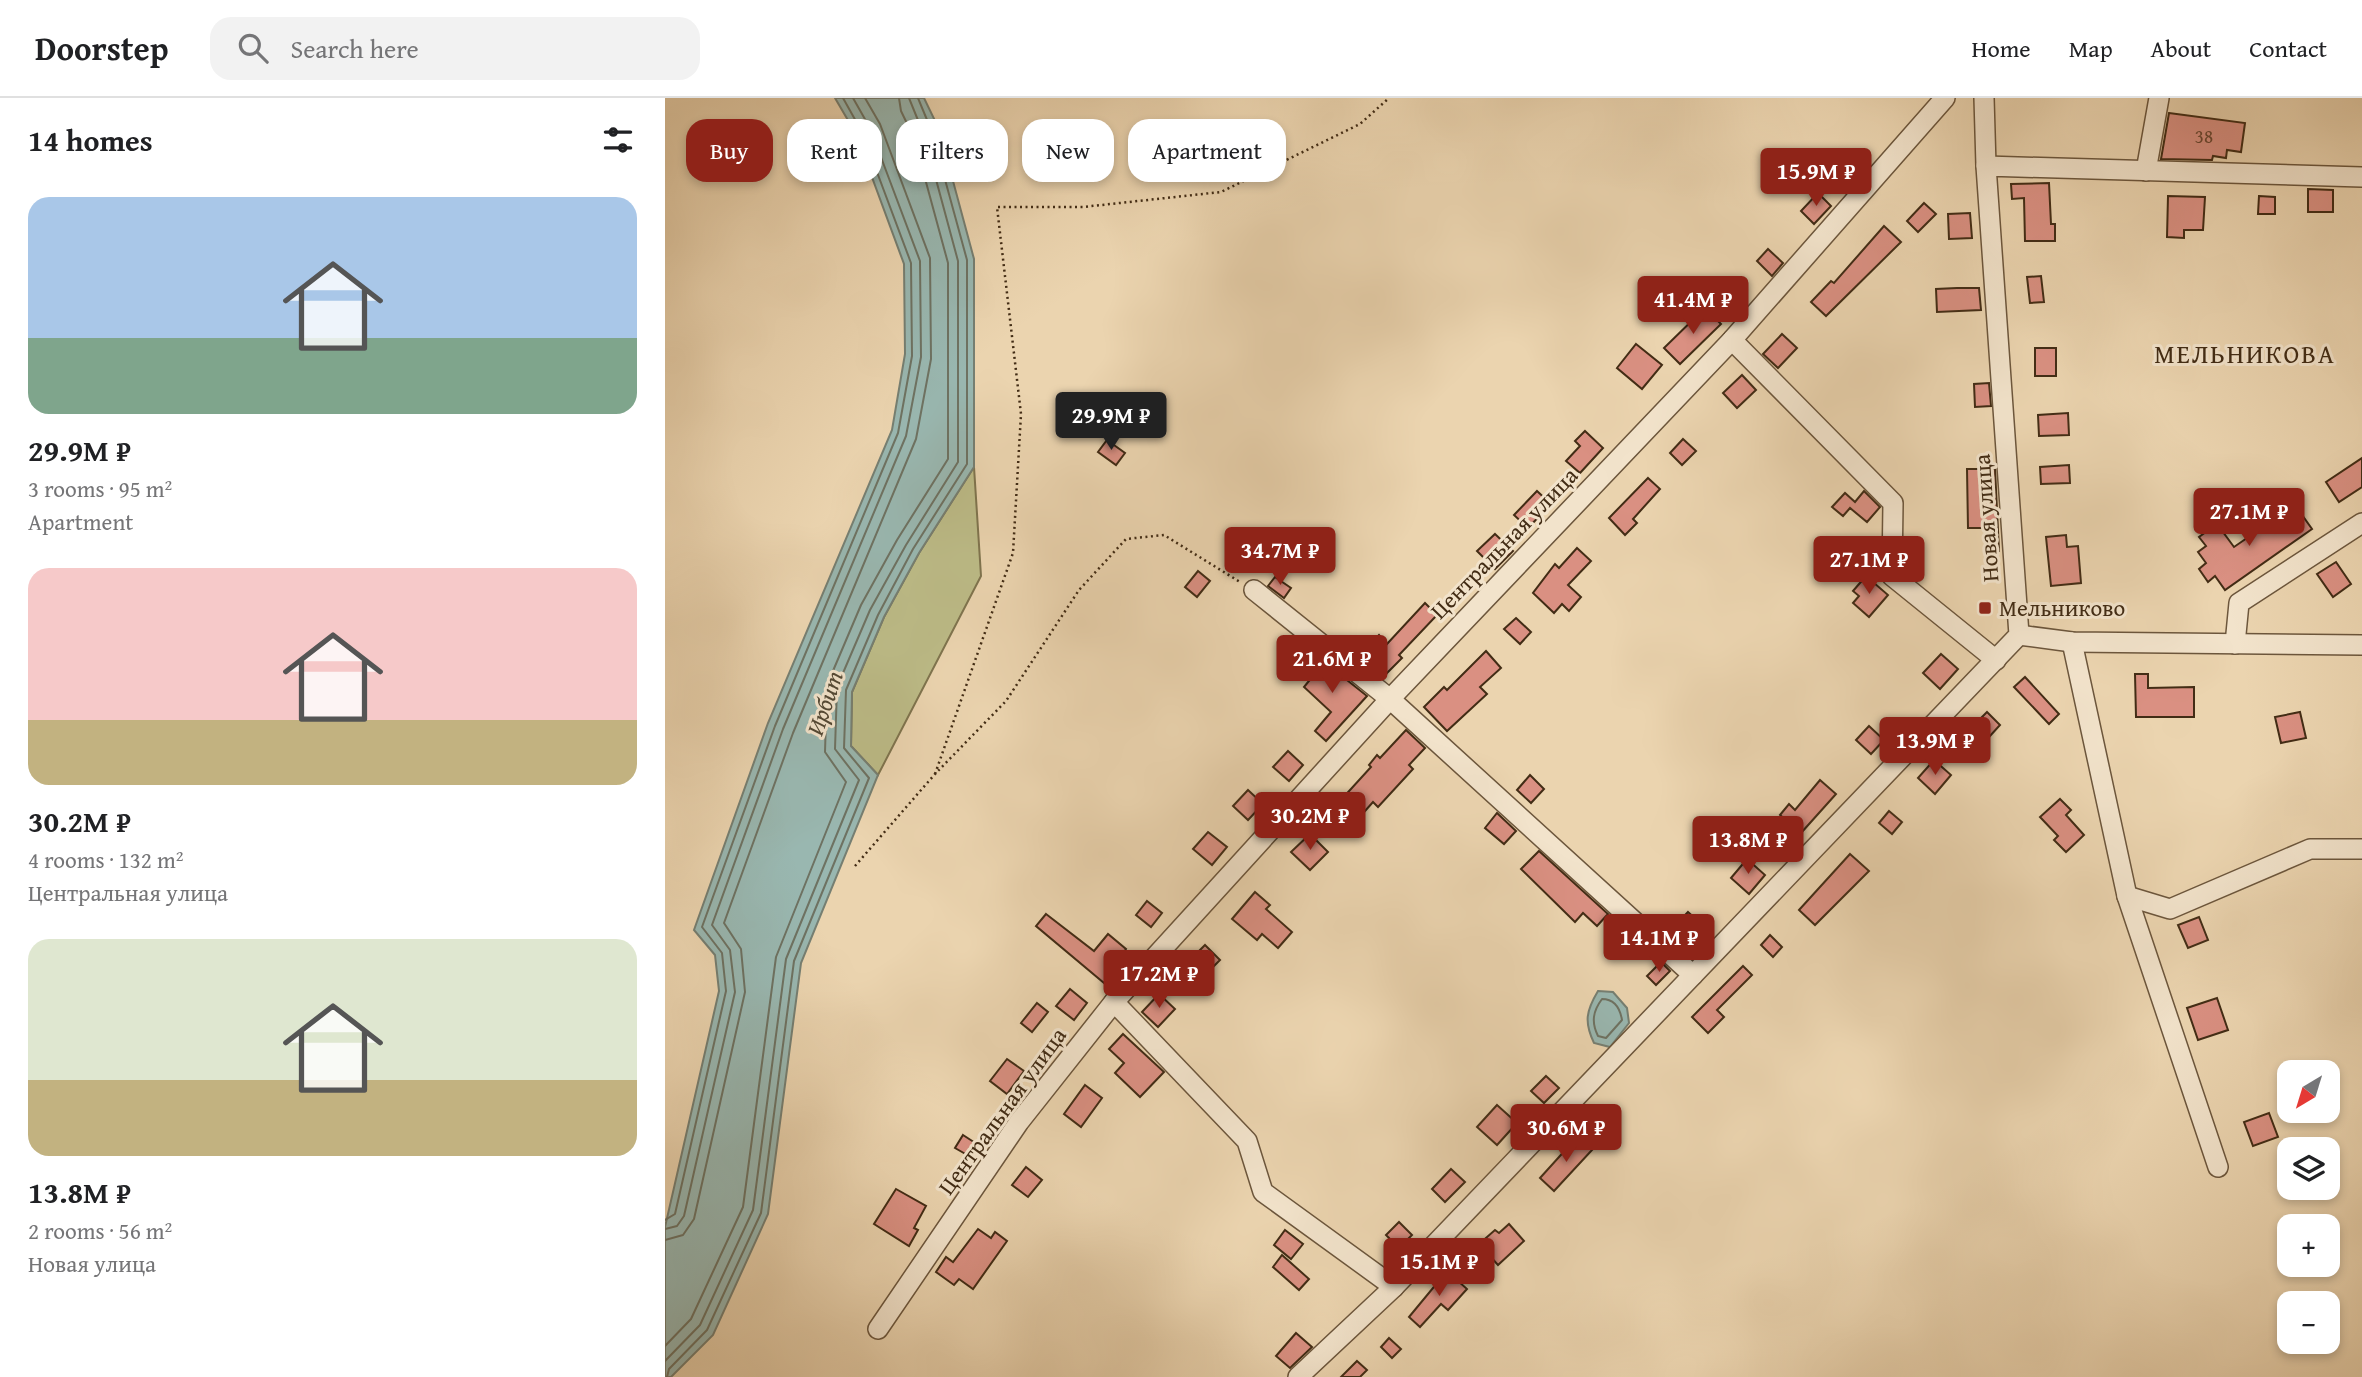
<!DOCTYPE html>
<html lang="en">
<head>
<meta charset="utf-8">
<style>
  body { margin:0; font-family:"Gentium Book Plus",serif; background:#f2f2f2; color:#202124; height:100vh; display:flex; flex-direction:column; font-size:26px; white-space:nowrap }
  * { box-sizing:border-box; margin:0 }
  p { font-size:23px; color:#757577 }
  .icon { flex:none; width:38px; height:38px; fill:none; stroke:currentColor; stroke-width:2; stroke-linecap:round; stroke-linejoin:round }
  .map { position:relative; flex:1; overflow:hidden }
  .panel { display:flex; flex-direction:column; background:#fff; width:665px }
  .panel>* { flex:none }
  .top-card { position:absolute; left:21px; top:21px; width:665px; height:63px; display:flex; gap:14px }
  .needle { width:46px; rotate:218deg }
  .controls { position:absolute; left:1612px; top:962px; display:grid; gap:14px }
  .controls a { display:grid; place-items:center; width:63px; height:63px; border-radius:14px; background:#fff; box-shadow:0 4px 10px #0003; font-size:35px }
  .price { position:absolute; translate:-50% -60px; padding:0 16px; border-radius:7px; background:#8f2418; color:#fff; font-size:23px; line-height:46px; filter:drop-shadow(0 2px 4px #0008) }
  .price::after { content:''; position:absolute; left:50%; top:42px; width:21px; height:16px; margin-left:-10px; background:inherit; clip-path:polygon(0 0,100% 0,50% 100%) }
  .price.active { background:#222; color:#fff }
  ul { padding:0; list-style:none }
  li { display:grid; align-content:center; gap:14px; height:371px; padding:0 28px }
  li span { display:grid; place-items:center; height:217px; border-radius:21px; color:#555 }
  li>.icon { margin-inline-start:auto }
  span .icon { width:126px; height:126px; fill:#fffc; stroke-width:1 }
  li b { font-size:30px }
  h2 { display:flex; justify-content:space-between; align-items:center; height:84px; padding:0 28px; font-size:30px }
  .pill { padding:0 24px; border-radius:21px; background:#fff; box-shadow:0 4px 10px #0003; font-size:24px; line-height:63px }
  .pill.active { background:#8f2418; color:#fff }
  header { display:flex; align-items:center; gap:42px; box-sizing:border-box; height:98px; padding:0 35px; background:#fff; border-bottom:2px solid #e0e0e0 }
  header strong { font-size:33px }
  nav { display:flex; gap:38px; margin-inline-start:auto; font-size:24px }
  .search { width:490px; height:63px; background:#f2f2f2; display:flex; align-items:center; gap:18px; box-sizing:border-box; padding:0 24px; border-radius:21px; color:#757577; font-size:26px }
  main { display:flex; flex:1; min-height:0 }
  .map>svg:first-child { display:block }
</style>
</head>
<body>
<header>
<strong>Doorstep</strong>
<div class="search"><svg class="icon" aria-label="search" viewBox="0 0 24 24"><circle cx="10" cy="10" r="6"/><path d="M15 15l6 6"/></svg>Search here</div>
<nav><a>Home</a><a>Map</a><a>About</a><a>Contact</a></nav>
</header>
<main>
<section class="panel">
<h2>14 homes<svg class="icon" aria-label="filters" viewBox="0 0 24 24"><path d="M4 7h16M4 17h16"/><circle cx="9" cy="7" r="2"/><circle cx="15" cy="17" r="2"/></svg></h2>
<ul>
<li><span style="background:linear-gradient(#a9c7e8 65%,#7fa58c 0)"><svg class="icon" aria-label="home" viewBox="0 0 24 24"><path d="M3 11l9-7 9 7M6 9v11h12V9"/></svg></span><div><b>29.9M ₽</b><p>3 rooms · 95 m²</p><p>Apartment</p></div></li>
<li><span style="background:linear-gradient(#f6c9c9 70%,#c2b280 0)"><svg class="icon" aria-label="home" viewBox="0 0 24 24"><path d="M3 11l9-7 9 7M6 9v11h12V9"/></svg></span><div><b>30.2M ₽</b><p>4 rooms · 132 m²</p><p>Центральная улица</p></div></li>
<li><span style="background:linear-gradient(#dfe7d0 65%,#c2b280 0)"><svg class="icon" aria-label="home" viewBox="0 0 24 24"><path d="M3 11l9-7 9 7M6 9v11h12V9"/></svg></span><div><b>13.8M ₽</b><p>2 rooms · 56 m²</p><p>Новая улица</p></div></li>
</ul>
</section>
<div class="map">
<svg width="1697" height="1279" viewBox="0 0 1697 1279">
  <rect width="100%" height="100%" fill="#ebd4af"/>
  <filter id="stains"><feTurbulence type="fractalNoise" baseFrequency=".00286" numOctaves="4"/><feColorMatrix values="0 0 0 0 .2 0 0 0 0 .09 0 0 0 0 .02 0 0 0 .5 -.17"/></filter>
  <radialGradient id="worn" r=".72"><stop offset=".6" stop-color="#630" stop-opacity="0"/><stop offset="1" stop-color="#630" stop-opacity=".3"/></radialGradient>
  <path fill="#bcbb87" stroke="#7f744e" stroke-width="2" d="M309,369L316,478L213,677L186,648L187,594L219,519L254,455Z"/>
  <g fill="#99b7b0" stroke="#767f72" stroke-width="2">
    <path d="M170,0H259L274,31L309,161V369L254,455L219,519L187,594L186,648L213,677L136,865L103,1116L48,1237L6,1279H0V1129L54,893L50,857L29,832L103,625L227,332L240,256L239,166L191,36Z"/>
    <path d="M933,893L948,894L962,910L964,925L945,949L929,945C919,924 921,913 933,893Z"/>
  </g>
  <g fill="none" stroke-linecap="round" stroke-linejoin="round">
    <g stroke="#6e7262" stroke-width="2">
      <path d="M937,901C949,901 955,910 957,922L941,940L933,938C926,924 928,913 937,901Z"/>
      <path d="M0,1122L10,1116L61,893L57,855L37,829L110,628L233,335L247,258L246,165L197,34L178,0"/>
      <path d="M0,1131L12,1128L19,1118L70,894L65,852L47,827L118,631L241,338L256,259L255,163L205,30L188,0"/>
      <path d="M0,1142L18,1137L29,1121L80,894L76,851L59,825L128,635L251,341L266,261L265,160L215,26L200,0"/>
      <path d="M0,1248L26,1221L78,1109L111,859L181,684L160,654L162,587L196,507L232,442L283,361V165L249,40L236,13L234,0"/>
      <path d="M0,1263L35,1227L88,1112L121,861L194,682L170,651L172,589L205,512L241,447L293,364V163L259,37L244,0"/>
      <path d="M2,1279L4,1271L42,1232L96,1115L129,863L204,680L179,650L181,592L213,517L248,451L302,366V162L267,34L253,0"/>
    </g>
  </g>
  <g fill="#da9082" stroke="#422c15" stroke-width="2">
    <path d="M1504,15L1580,25L1576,54L1562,52L1561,60L1548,58L1547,62L1496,61Z"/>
    <path d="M1384,85L1386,126H1390V143H1360L1359,100L1347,101L1346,86Z"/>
    <path d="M1643,91L1668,92V114H1643Z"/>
    <path d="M1153,95L1166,108L1149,126L1136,113Z"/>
    <path d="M1503,98L1540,99L1538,132H1519V140L1502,139Z"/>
    <path d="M1594,98L1610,99V116H1593Z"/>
    <path d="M1259,105L1271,116L1253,134L1242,123Z"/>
    <path d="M1305,115L1307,140L1284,141L1283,116Z"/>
    <path d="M1219,128L1236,144L1161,218L1146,204L1166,183L1169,185Z"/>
    <path d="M1103,151L1118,165L1107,178L1092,163Z"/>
    <path d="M1376,178L1379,204L1365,205L1362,179Z"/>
    <path d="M1292,190H1314L1316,212L1272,214L1271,191Z"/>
    <path d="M1040,210L1056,226L1015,266L999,250Z"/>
    <path d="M1117,236L1132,250L1113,270L1098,256Z"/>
    <path d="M971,246L997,267L977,291L952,270Z"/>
    <rect x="1370" y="250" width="21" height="28"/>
    <path d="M1077,277L1091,292L1072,310L1058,295Z"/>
    <path d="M1324,285L1326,308L1310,309L1309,286Z"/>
    <path d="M1403,315L1404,337L1374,338L1373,317Z"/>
    <path d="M920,333L938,350L915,375L901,363L915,348L910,343Z"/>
    <path d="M1018,341L1031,353L1017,367L1005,355Z"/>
    <path d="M442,342L460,355L451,367L433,354Z"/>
    <path d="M1697,360V389L1674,404L1661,384Z"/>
    <path d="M1404,367L1405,385L1376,386L1375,369Z"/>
    <path d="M1302,371H1330L1334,453L1322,454L1320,430H1303Z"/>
    <path d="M983,380L995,391L968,421L972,425L960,437L944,420Z"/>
    <path d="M872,393L886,406L863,430L849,417Z"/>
    <path d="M1199,393L1215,409L1202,424L1185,410L1178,418L1167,409L1180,395L1190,404Z"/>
    <path d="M1630,407L1647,431L1560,492L1550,478L1543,484L1534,471L1541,465L1533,454L1541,448L1534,439L1552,426L1569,449Z"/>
    <path d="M830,436L848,453L830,471L812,453Z"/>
    <path d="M1401,437L1402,449L1413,448L1416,485L1386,488L1381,439Z"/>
    <path d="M912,450L926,463L903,487L916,499L904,513L897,506L889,515L868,495L890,466L894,470Z"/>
    <path d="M1671,464L1686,486L1668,499L1652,476Z"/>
    <path d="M533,473L545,483L532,499L520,489Z"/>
    <path d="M1201,478L1223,497L1204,519L1188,505L1194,498L1188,493Z"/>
    <path d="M610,479L626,490L619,500L603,488Z"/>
    <path d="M760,505L772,517L734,557L737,560L722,575L699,553L714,537L722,546Z"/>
    <path d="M851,520L866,534L855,546L839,531Z"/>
    <path d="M821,553L836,570L815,589L822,596L782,633L759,609L779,589L782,592Z"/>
    <path d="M648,555L702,598L661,643L650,633L666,614L639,589L648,578L637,568Z"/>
    <path d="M1276,556L1293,571L1275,591L1258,575Z"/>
    <path d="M1470,576H1483V590L1529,589V619H1471Z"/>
    <path d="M1360,579L1394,616L1384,626L1349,589Z"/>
    <path d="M1322,614L1335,627L1325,638L1312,624Z"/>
    <path d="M1635,614L1641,640L1616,645L1610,619Z"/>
    <path d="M1204,628L1219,642L1206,656L1191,642Z"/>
    <path d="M741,632L760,650L744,667L748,671L713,709L708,704L684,731L665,714L706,669L704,667L712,657L715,660Z"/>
    <path d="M623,653L638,667L624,683L608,669Z"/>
    <path d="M1269,662L1286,677L1270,696L1253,680Z"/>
    <path d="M865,677L879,691L866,705L852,692Z"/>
    <path d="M1155,682L1171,696L1136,735L1115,717L1124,706L1130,712Z"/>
    <path d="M583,692L598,706L583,722L568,708Z"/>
    <path d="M1395,701L1406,712L1401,717L1419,737L1401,754L1389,742L1393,738L1375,719Z"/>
    <path d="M1224,713L1237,724L1227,736L1214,725Z"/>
    <path d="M832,715L851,733L839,746L820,730Z"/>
    <path d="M543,734L562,749L547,767L528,751Z"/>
    <path d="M645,736L663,754L645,772L626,754Z"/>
    <path d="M874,753L943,816L932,828L918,815L910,824L856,771Z"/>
    <path d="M1185,756L1204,773L1150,827L1134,812Z"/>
    <path d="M1082,761L1100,777L1084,796L1066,780Z"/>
    <path d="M590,794L605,807L601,811L627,834L613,850L597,836L592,842L567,821Z"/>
    <path d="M482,803L497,815L486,829L471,817Z"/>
    <path d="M1023,814L1044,833L1024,853L1004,834Z"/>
    <path d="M381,816L429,853L443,836L461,851L439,885L371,828Z"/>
    <path d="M1534,819L1543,842L1523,850L1513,827Z"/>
    <path d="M1105,837L1117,849L1108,859L1096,847Z"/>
    <path d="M540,847L555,862L543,874L528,859Z"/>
    <path d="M996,864L1005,873L991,887L982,878Z"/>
    <path d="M1078,868L1087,877L1052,912L1059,919L1043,935L1027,919Z"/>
    <path d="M405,891L422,905L409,922L391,908Z"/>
    <path d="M494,896L510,911L493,929L477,914Z"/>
    <path d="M1552,900L1563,932L1533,942L1522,910Z"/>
    <path d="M372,905L383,914L367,934L356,925Z"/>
    <path d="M458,936L499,974L475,999L450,975L459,965L444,951Z"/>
    <path d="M342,961L359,973L342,996L325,983Z"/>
    <path d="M881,978L894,990L879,1005L866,993Z"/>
    <path d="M420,987L437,1000L416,1029L399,1016Z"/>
    <path d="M832,1007L852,1025L832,1047L812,1029Z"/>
    <path d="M1604,1015L1613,1039L1588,1048L1579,1024Z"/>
    <path d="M298,1037L318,1050L311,1062L290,1050Z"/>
    <path d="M913,1038L927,1052L889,1093L875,1080Z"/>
    <path d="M361,1069L377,1082L363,1099L347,1087Z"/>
    <path d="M786,1071L800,1084L780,1104L767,1091Z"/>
    <path d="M231,1091L261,1108L249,1130L253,1132L244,1148L209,1126Z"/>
    <path d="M734,1124L747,1137L734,1150L721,1137Z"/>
    <path d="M844,1126L859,1143L833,1167L814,1146L830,1132L834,1135Z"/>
    <path d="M313,1131L326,1140L330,1134L342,1143L308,1191L294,1181L289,1187L271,1174L281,1159L288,1164Z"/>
    <path d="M620,1132L638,1146L626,1161L609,1147Z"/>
    <path d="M617,1157L644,1181L634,1192L608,1169Z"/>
    <path d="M782,1173L802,1191L783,1212L776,1206L755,1229L744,1219Z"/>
    <path d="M631,1235L647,1249L625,1270L611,1258Z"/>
    <path d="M724,1240L736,1251L727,1260L716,1249Z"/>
    <path d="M692,1263L702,1272L695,1279H676Z"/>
  </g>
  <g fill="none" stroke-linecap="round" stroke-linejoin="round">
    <g stroke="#6c563c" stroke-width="22">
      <g id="minor">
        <path d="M1319,0L1321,68"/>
        <path d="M1481,73L1494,0"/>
        <path d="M1067,242L1228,405L1227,478L1331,562"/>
        <path d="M589,492L725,601L1028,877"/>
        <path d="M1354,537L1407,544L1697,547"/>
        <path d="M1407,544L1462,798L1553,1069"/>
        <path d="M1570,546L1574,505L1697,425"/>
        <path d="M1462,798L1505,811L1645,751H1697"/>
        <path d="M449,904L582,1043L598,1094L729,1189"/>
        <path d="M213,1231L354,1024L449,904L725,601L1067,242L1280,0"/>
        <path d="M633,1279L729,1189L1354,537L1321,68L1697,79"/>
      </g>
    </g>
    <g stroke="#422c15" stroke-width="2.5" stroke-dasharray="2 3.5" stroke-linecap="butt">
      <path d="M270,676L348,455L356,316L332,109H418L556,94L695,26L724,0"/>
      <path d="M190,768L270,676L341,603L414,492L461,441L499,437L575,484"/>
    </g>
    <use href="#minor" stroke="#f2e3cb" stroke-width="19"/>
  </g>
  <rect fill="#8f2418" stroke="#f2e3cb" stroke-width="2.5" x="1313" y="503" width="14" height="14" rx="3.5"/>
  <g text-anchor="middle" stroke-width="6" stroke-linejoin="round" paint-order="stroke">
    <g font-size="19" fill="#684530">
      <text x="1539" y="45">38</text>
    </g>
    <g font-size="23" fill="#422c15" stroke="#f2e3cb">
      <text transform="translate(1321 420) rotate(-94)" y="8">Новая улица</text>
      <text transform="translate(839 445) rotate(-46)" y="8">Центральная улица</text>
      <text transform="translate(337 1013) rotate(-54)" y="8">Центральная улица</text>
    </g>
    <g font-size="23" fill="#422c15" stroke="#f2e3cb" text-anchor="start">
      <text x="1334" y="518">Мельниково</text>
    </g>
    <g font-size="24" font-style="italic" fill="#534834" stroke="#f2e3cb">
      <text transform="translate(160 605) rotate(-71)" y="8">Ирбит</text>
    </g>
    <g font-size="26" letter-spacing="2" fill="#422c15" stroke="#f2e3cb">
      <text x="1580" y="265">МЕЛЬНИКОВА</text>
    </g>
  </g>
  <rect width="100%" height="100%" filter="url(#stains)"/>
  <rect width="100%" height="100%" fill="url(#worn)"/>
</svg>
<div class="controls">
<a><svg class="needle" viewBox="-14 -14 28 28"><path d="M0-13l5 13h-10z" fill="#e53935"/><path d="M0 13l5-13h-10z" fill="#757577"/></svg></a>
<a><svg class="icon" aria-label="layers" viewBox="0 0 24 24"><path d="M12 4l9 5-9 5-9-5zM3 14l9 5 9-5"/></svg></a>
<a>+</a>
<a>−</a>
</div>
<b class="price" style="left:1151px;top:110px">15.9M ₽</b>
<b class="price" style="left:1028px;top:238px">41.4M ₽</b>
<b class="price active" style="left:446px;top:354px">29.9M ₽</b>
<b class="price" style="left:1584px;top:450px">27.1M ₽</b>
<b class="price" style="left:615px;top:489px">34.7M ₽</b>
<b class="price" style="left:1204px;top:498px">27.1M ₽</b>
<b class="price" style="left:667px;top:597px">21.6M ₽</b>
<b class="price" style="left:1270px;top:679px">13.9M ₽</b>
<b class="price" style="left:645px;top:754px">30.2M ₽</b>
<b class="price" style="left:1083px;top:778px">13.8M ₽</b>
<b class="price" style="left:994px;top:876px">14.1M ₽</b>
<b class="price" style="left:494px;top:912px">17.2M ₽</b>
<b class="price" style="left:901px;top:1066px">30.6M ₽</b>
<b class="price" style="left:774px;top:1200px">15.1M ₽</b>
<div class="top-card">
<a class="pill active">Buy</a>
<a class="pill">Rent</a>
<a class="pill">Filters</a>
<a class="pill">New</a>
<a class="pill">Apartment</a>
</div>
</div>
</main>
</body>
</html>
